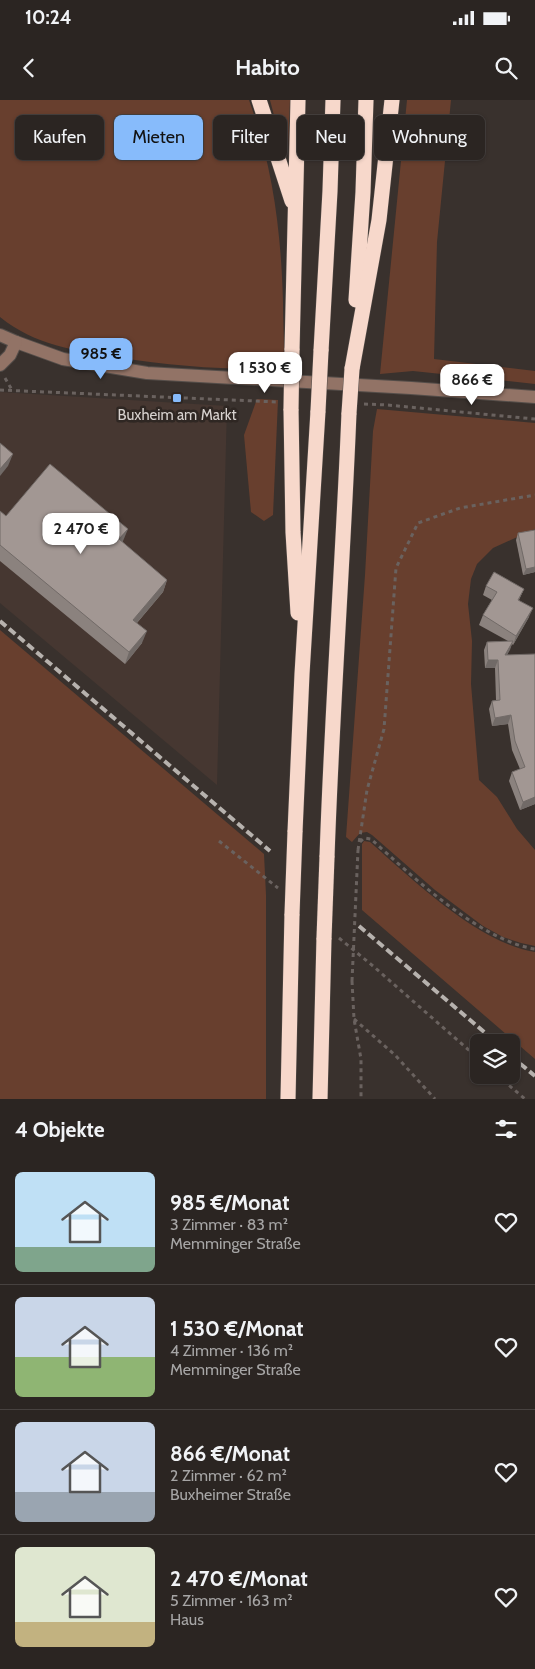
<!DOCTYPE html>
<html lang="de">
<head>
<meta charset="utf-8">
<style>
  body { margin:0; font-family:Cabin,sans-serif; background:#37312f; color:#f1f3f6; height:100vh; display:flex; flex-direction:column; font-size:19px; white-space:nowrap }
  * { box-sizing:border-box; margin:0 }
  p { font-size:16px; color:#a6a5a5 }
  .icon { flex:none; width:28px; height:28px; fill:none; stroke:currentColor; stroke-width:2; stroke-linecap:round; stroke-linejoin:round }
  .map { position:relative; height:999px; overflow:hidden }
  .drawer { display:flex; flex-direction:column; background:#2b2522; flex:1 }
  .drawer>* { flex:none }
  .guide { position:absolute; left:15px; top:15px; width:505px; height:45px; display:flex; gap:10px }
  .buttons { position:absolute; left:470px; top:934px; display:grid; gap:10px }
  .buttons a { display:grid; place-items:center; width:50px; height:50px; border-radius:8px; background:#2b2522; box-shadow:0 1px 4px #0004,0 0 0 1px #474240; font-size:25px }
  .price { position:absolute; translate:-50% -42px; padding:0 11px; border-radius:10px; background:#fff; color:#222; font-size:16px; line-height:32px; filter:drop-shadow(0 1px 2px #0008) }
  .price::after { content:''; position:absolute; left:50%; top:30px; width:15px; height:11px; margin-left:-8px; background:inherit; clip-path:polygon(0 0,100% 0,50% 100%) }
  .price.selected { background:#87bbfb; color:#111 }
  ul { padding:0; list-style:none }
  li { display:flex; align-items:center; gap:15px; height:125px; padding:0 15px }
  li+li { border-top:1px solid #474240 }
  li span { display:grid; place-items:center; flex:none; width:140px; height:100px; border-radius:8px; color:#555 }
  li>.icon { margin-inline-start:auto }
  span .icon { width:60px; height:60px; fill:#fffc; stroke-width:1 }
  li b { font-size:21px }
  h2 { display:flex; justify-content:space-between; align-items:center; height:60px; padding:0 15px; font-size:21px }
  .tag { padding:0 18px; border-radius:8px; background:#2b2522; box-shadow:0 1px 4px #0004,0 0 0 1px #474240; font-size:18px; line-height:45px }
  .tag.selected { background:#87bbfb; color:#111 }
  .status { display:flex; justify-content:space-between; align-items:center; height:35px; padding:0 25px; background:#2b2522; direction:ltr }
  .status svg { height:14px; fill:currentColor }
  header { display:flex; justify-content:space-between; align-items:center; height:65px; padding:0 15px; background:#2b2522; font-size:22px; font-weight:700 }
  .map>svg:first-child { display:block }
</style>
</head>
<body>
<div class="status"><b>10:24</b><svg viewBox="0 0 49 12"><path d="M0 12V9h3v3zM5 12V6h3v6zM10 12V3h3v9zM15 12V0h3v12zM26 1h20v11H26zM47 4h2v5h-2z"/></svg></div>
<header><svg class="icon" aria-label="back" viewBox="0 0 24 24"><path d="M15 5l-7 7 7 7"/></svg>Habito<svg class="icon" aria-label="search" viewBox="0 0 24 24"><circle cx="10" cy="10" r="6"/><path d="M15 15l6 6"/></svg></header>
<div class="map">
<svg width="535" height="999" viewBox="0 0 535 999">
  <rect width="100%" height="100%" fill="#39312d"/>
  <path fill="#463731" d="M0,292L227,306L217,685L0,503Z"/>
  <g fill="#683f2e">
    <path d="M0,0H249C273,68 281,130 283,202C283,225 285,248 283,270C228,269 172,267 118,257C74,250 36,246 0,217Z"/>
    <path d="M270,0H290L288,46H282Z"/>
    <path d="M407,0H451L437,142L434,259L535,271V284L413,271L380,274Z"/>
    <path d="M257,299L278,300L273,415L264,421L251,412L244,335Z"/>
    <path d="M377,309L535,323V429L493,448L477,464L471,479L468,504L472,541L471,584L479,680L497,697L517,729L535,750V846L521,843L503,837L483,826L435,790L372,735L367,732L360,733L352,742L346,737L365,475L373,331Z"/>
    <path d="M0,530L264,754L266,795V999H0Z"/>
    <path d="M364,741L370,742C413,780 478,843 535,852V959L362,810V744Z"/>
  </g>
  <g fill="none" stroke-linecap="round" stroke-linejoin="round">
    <g stroke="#554e4a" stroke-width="14">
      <g id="minor">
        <path d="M0,235L16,242L63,259L147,273L411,288L535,297"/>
        <path d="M0,265L10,255L16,242"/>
      </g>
    </g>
    <g stroke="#554e4a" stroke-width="16">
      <g id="highway">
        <path d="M259,0L292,101"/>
        <path d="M356,200L363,92L366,0"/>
        <path d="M292,250L298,0"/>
        <path d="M321,251L330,91L333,0"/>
        <path d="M352,269L379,120L392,0"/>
        <path d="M291,309L293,432L298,513"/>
        <path d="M295,732L302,574L318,311"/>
        <path d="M327,757C332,609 343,461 349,313"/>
        <path d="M288,999L292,814"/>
        <path d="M320,999L324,838"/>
      </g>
    </g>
    <g stroke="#6a625f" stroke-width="3" stroke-dasharray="4 4" stroke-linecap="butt">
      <path d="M5,278L12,290"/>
      <path d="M0,290L278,302"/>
      <path d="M364,304L387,305L535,319"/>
      <path d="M219,741L278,788"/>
      <path d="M360,742L364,738L371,739C413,777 479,840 535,849"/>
      <path d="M358,750L367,690L384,629L396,468L418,423L460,408L535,395"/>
      <path d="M339,838L373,866L479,959"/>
      <path d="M352,881L354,919L361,959V999"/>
      <path d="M354,919L395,955L435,999"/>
      <path d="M497,975L525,999"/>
    </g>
    <use href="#minor" stroke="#927366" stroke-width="12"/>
    <use href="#highway" stroke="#f7d8cb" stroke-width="15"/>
    <g stroke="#b7b2ae" stroke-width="4" stroke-dasharray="8 4" stroke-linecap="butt">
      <path d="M0,521L270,751"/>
      <path d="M359,826L496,942"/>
      <path d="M511,956L535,976"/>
    </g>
    <g stroke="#554e4a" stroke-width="16" stroke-linecap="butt">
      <g id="highway-bridge">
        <path d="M291,309L292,250"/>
        <path d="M318,311L321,251"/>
        <path d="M349,313L352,269"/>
        <path d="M292,814L295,732"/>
        <path d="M324,838L327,757"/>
      </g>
    </g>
    <path stroke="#6a625f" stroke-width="3" stroke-dasharray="4 4" stroke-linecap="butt" d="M352,881L358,750"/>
    <use href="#highway-bridge" stroke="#f7d8cb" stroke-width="15"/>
  </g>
  <g fill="#8b827e">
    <path d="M0,411L6,416L123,441L122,442L167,480L163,492L137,523L142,543L125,564L0,461Z"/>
    <path d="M535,430V472L523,475L516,440L518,433Z"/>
    <path d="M486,486L524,489L519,500L529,517L513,545L512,544L507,555L535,704L520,710L509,681L512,672L520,669L512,650L508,624L492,626L489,609L492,601L496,600L495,568H485L484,550L487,542L508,541L479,525L483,515L492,500L483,495Z"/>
  </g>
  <g fill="#716a67">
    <path d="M13,354L8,366L0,376V369Z"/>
    <path d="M128,429L123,441L114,452L119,439Z"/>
    <path d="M535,467V472L523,475L526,469Z"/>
    <path d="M167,480L163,492L129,532L133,520Z"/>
    <path d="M533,508L529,517L513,545L516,536Z"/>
    <path d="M147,531L142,543L125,564L129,552Z"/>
    <path d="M513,541L510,550L502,563L505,555Z"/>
    <path d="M488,560H498L495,568H485Z"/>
    <path d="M511,615L508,624L492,626L495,618Z"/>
    <path d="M535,697V704L520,710L523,702Z"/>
  </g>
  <g fill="#a29793" stroke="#716a67">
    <path d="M0,343L13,354L0,369Z"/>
    <path d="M50,364L128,429L119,439L167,480L133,520L147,531L129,552L0,445V411L6,416Z"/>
    <path d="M535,430V467L526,469L518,433Z"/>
    <path d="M494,472L524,489L518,500L533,508L516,536L483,515L497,492L486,486Z"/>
    <path d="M513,541L505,555L535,554V697L523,702L512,672L525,667L515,641L511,615L495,618L492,601L500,600L498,560H488L487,542Z"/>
  </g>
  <rect fill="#87bbfb" stroke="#2f2723" stroke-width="2" x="172" y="293" width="10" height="10" rx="2.5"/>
  <g text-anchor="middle" stroke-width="5" stroke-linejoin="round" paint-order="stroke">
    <g font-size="15" fill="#d7d2cf" stroke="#2f2723">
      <text x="177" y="320">Buxheim am Markt</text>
    </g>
  </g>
</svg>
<div class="buttons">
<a><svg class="icon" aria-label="layers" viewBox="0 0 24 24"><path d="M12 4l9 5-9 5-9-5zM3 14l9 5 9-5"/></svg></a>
</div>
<b class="price selected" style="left:101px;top:280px">985 €</b>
<b class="price" style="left:265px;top:294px">1 530 €</b>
<b class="price" style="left:472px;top:306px">866 €</b>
<b class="price" style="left:81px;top:455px">2 470 €</b>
<div class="guide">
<a class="tag">Kaufen</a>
<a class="tag selected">Mieten</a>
<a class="tag">Filter</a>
<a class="tag">Neu</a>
<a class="tag">Wohnung</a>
</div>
</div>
<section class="drawer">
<h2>4 Objekte<svg class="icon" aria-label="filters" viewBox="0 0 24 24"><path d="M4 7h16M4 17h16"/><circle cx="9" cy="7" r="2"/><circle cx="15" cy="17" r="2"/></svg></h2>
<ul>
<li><span style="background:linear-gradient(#bfe0f5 75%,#7fa58c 0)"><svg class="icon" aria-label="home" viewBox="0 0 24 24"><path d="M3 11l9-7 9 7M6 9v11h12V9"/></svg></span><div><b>985 €/Monat</b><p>3 Zimmer · 83 m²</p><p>Memminger Straße</p></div><svg class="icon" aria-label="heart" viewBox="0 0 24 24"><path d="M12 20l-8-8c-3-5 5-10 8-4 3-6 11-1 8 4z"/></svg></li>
<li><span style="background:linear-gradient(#c9d6e8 60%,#8fb573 0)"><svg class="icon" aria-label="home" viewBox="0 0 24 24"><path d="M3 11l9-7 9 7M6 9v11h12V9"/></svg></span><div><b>1 530 €/Monat</b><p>4 Zimmer · 136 m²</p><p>Memminger Straße</p></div><svg class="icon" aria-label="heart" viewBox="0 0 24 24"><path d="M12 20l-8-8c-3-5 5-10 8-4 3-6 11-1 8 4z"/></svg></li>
<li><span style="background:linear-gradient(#c9d6e8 70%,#9aa5b1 0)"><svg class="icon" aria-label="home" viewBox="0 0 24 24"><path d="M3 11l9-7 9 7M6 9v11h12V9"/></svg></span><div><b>866 €/Monat</b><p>2 Zimmer · 62 m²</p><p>Buxheimer Straße</p></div><svg class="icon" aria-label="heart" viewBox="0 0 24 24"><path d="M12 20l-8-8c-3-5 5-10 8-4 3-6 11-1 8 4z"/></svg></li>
<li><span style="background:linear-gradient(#dfe7d0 75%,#c2b280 0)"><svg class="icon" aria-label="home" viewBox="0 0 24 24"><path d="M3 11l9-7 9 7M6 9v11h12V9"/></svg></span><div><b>2 470 €/Monat</b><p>5 Zimmer · 163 m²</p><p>Haus</p></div><svg class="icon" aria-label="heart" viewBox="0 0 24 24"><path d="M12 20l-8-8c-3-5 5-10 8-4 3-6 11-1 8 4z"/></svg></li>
</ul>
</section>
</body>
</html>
